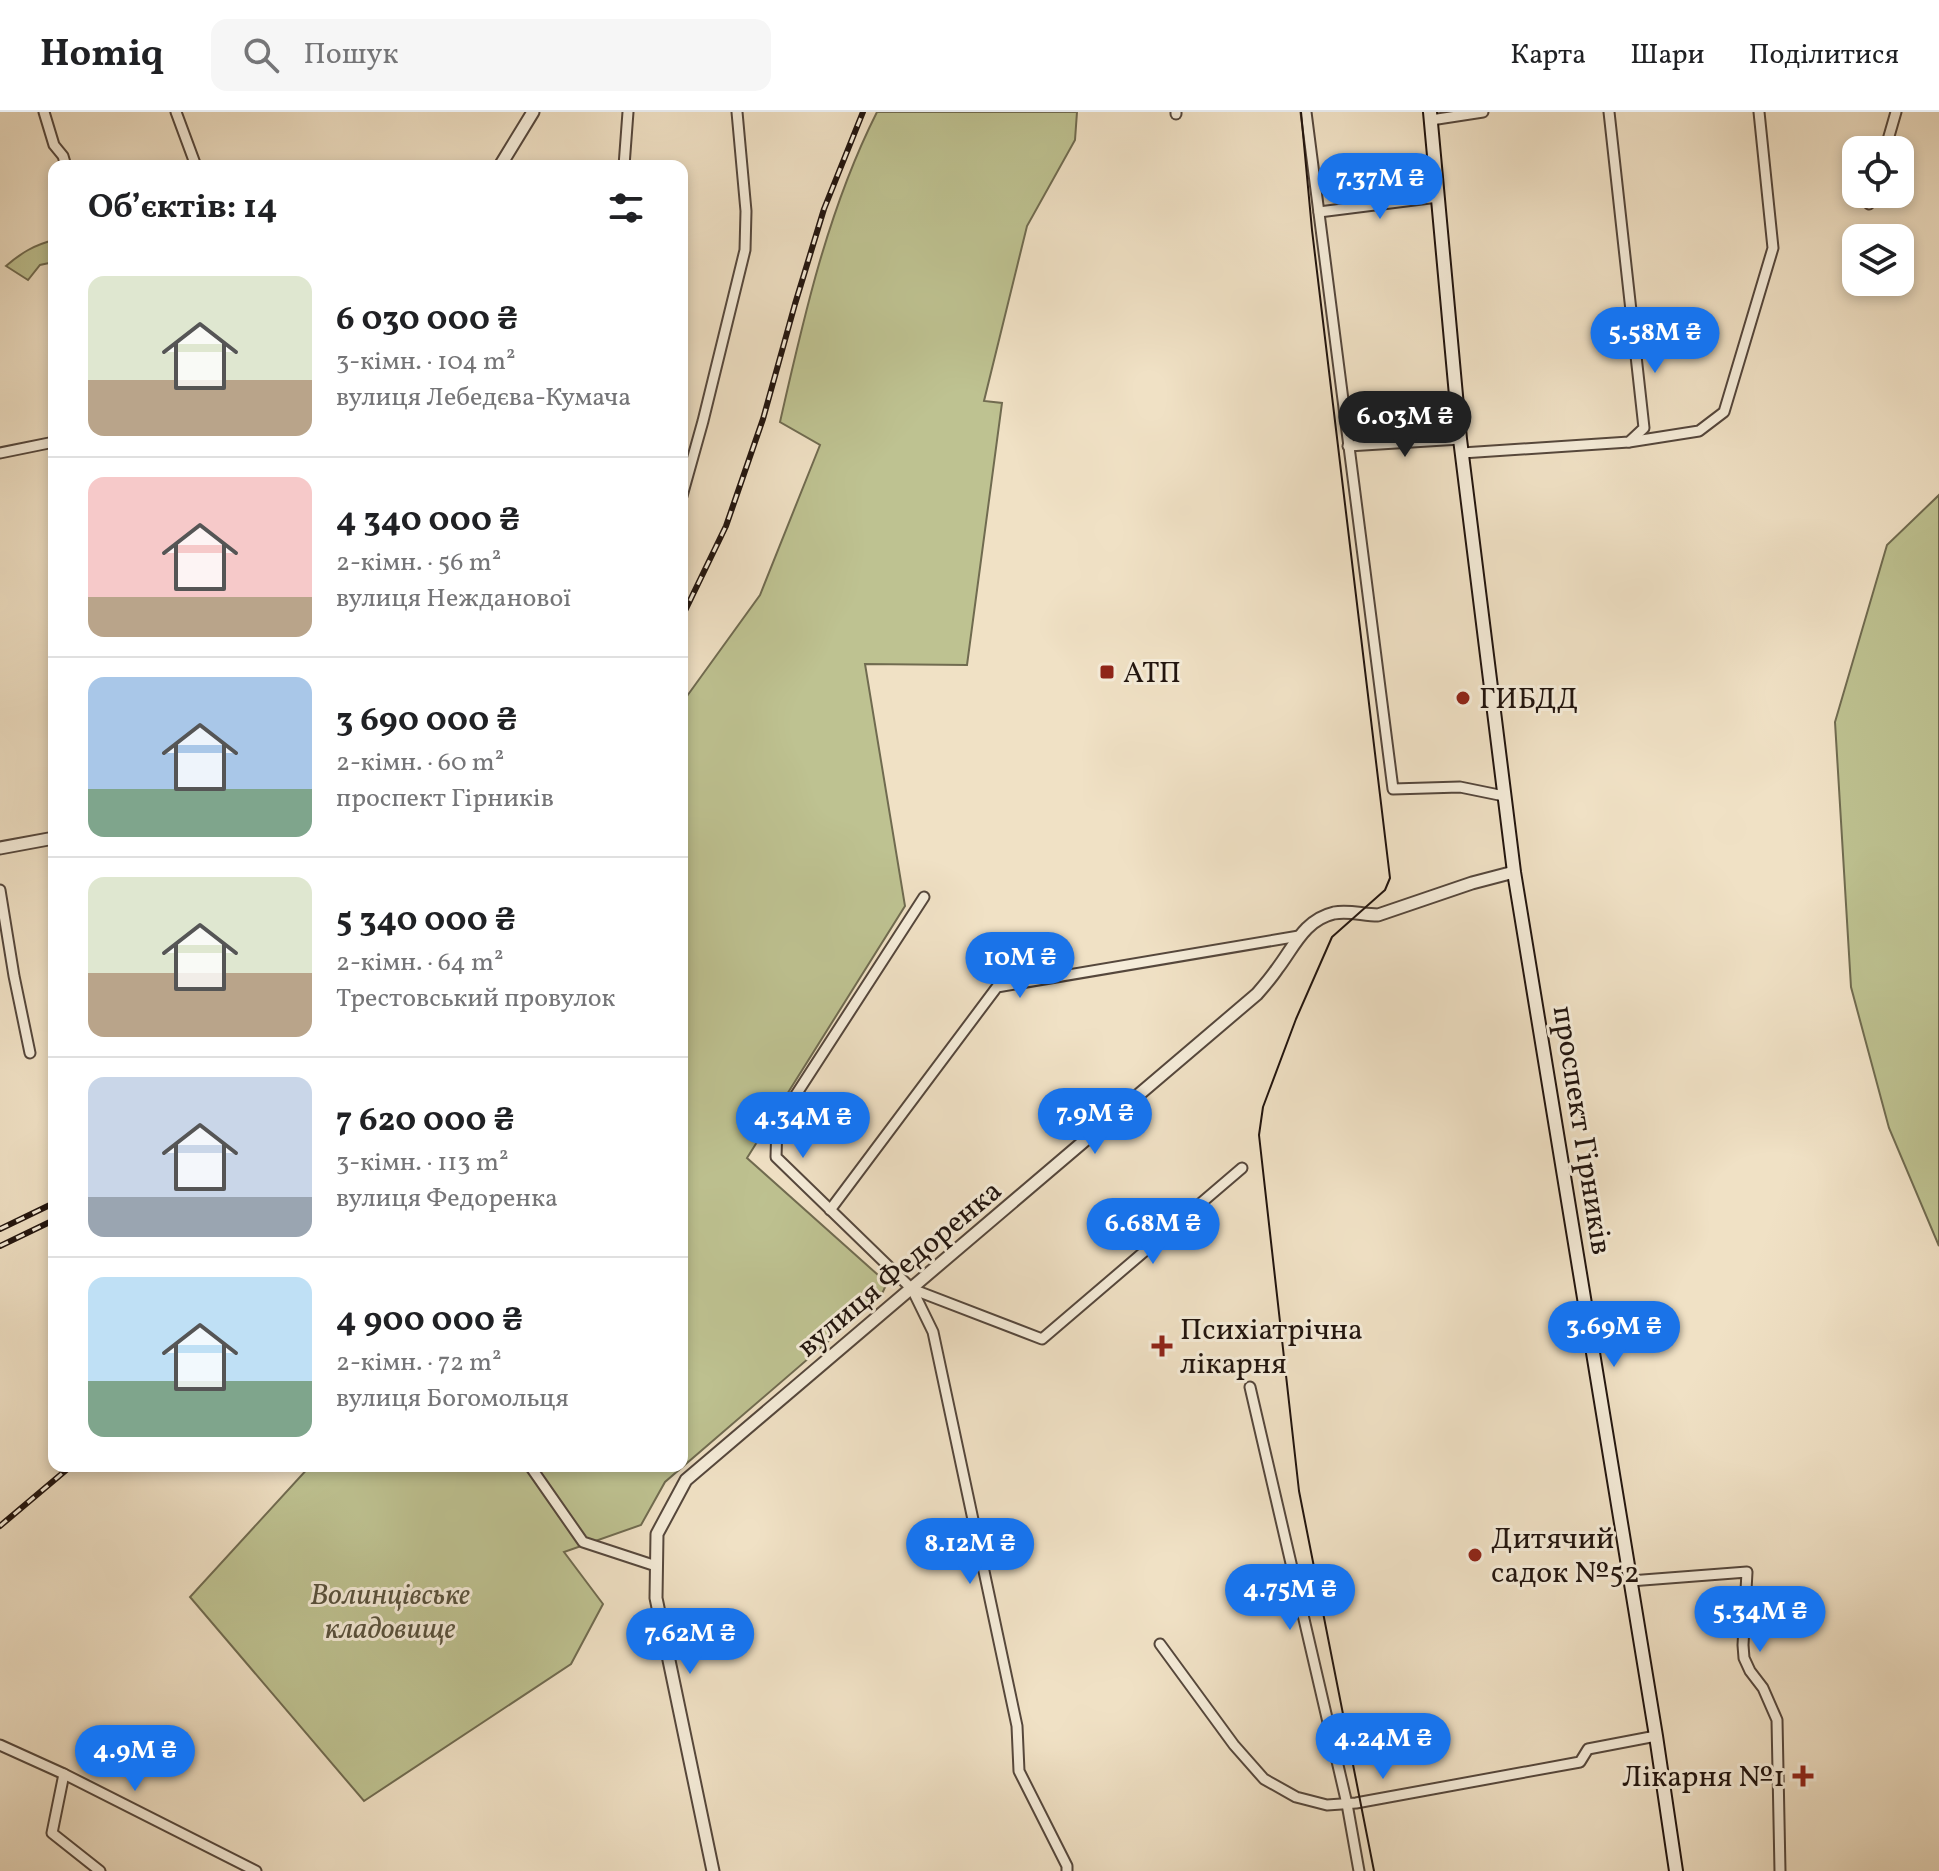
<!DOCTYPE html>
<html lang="uk">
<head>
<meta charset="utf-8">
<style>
  body { margin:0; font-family:Vollkorn,serif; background:#f6f6f6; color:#202124; height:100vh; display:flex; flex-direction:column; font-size:30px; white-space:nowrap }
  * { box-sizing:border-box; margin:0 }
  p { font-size:26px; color:#757577 }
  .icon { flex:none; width:44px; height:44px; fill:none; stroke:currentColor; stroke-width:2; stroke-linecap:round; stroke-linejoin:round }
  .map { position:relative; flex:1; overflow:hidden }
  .details { position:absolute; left:48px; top:48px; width:640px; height:1312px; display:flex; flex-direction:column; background:#fff; border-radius:16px; box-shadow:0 4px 12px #0003 }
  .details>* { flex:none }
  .buttons { position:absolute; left:1842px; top:24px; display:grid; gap:16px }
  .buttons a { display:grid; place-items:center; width:72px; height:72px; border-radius:16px; background:#fff; box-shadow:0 4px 12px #0003; font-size:40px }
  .price { position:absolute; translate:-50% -68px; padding:0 18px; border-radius:28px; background:#1a73e8; color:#fff; font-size:26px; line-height:52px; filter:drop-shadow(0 2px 4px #0008) }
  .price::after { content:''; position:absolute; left:50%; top:48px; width:24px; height:18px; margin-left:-12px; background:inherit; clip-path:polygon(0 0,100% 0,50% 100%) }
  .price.selected { background:#222; color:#fff }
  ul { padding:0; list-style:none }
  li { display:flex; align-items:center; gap:24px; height:200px; padding:0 40px }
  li+li { border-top:2px solid #e0e0e0 }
  li span { display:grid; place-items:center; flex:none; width:224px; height:160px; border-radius:16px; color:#555 }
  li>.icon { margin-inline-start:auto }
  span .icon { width:96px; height:96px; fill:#fffc; stroke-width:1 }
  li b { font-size:34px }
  h2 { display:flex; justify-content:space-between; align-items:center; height:96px; padding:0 40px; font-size:34px }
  header { display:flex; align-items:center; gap:48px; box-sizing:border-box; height:112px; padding:0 40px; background:#fff; border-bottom:2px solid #e0e0e0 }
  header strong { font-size:38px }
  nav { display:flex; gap:44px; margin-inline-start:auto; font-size:28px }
  .search { width:560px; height:72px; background:#f6f6f6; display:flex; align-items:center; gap:20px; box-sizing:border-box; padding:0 28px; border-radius:16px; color:#757577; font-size:30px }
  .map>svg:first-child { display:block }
</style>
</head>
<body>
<header>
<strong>Homiq</strong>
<div class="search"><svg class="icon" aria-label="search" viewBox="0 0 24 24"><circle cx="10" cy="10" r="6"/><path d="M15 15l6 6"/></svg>Пошук</div>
<nav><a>Карта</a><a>Шари</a><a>Поділитися</a></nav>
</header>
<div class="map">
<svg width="1939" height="1759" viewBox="0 0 1939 1759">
  <rect width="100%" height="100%" fill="#f0e1c5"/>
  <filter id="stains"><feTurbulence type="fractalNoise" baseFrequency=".0025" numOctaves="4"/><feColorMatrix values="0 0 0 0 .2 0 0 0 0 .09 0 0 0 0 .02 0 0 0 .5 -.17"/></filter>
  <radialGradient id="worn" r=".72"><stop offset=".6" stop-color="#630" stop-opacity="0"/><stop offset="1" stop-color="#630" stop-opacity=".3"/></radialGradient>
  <g fill="#bec291" stroke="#706b50" stroke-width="2">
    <path d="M877,0H1077L1075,28L1027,114L984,289L1002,291L967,553L865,552L905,794L747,1046L887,1171L881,1184L665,1370L641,1413L564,1440L603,1492L571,1552L364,1689L190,1485L310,1354H682V591L760,483L820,333L780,310C804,204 828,97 877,0Z"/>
    <path d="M54,128V150L40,153L28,168L6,154C21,141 34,133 54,128Z"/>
    <path d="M1939,383V1134L1889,1016L1851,875L1835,610L1887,433Z"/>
  </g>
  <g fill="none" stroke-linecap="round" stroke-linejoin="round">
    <g stroke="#55473c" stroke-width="13">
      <g id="minor">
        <path d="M44,0L54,33L63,44L66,54"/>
        <path d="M176,0L196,54"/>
        <path d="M1176,0V2"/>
        <path d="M1306,0L1393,677L1460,675L1504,684"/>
        <path d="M1431,8L1483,0"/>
        <path d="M1885,38L1896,0"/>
        <path d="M624,54L628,0"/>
        <path d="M1869,92L1872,82"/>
        <path d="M1319,100L1438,85"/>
        <path d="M1629,330L1699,319L1724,300L1773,136L1759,0"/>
        <path d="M1348,334L1460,327"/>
        <path d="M0,341L54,330"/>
        <path d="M1462,341L1629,330L1644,316L1609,0"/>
        <path d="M682,384L703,309L745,138L746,99L737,0"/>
        <path d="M0,778L14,864L30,941"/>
        <path d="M924,785L777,1012L776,1045L912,1177L1042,1227L1242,1056"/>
        <path d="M830,1098L997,875L1299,824"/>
        <path d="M912,1177L933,1220L1017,1614L1019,1659L1067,1754V1759"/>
        <path d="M1250,1275L1347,1692L1359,1759"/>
        <path d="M530,1354L583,1430L656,1454"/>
        <path d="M1630,1469L1747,1460L1743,1533L1744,1546L1750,1559L1763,1576L1777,1608L1780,1759"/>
        <path d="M1160,1532L1234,1633L1264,1667L1296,1685L1327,1693L1356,1691L1580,1650L1588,1637L1656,1624"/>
        <path d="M0,1633L64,1662L256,1759"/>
        <path d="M64,1662L52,1721L100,1759"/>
      </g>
    </g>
    <g stroke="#55473c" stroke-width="15">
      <g id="tertiary">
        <path d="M500,54L533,0"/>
        <path d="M0,736L54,726"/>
        <path d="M713,1759L656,1486L657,1422L686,1368L1257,882C1264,874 1271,866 1277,857C1294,835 1304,808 1334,801C1349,798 1363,803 1378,803L1472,771L1514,760"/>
      </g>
    </g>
    <g stroke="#21140e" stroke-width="16">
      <path id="secondary" d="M1430,0L1460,327L1514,760L1656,1624L1676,1759"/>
    </g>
    <use href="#minor" stroke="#f5ecd9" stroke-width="9"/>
    <use href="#tertiary" stroke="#f5ecd9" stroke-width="11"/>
    <use href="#secondary" stroke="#f5ecd9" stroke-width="12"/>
    <path stroke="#21140e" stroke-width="2" d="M1301,0L1312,118L1390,766L1385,778L1332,825L1296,907L1263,995L1259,1023L1299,1379L1374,1759"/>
    <g stroke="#21140e" stroke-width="6">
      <g id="rail">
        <path d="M682,505L726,414L763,307L795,192L824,97L863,0"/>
        <path d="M0,1117L54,1091"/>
        <path d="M0,1134L54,1108"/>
        <path d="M0,1414L71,1354"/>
      </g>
    </g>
    <use href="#rail" stroke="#f5ecd9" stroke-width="3" stroke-dasharray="9" stroke-linecap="butt"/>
  </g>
  <g fill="#8f2418" stroke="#f5ecd9" stroke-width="3">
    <rect x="1099" y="552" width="16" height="16" rx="4"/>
    <circle cx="1463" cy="586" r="8"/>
    <path d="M1158 1222h8v8h8v8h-8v8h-8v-8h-8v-8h8z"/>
    <circle cx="1475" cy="1443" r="8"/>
    <path d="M1799 1652h8v8h8v8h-8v8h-8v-8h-8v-8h8z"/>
  </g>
  <g text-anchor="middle" stroke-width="6" stroke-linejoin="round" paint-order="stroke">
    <g font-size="30" fill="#21140e" stroke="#f5ecd9" text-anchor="start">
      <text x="1123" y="570">АТП</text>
      <text x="1479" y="596">ГИБДД</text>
      <text x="1180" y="1227">Психіатрічна<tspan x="1180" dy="34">лікарня</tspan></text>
      <text x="1491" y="1436">Дитячий<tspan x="1491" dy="34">садок №52</tspan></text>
      <text x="1785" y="1674" text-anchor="end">Лікарня №1</text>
    </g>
    <g font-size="30" fill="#21140e" stroke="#f5ecd9">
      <text transform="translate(1583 1018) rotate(81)" y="10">проспект Гірників</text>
      <text transform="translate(899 1156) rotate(-40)" y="10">вулиця Федоренка</text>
    </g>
    <g font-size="30" font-style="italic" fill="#58513c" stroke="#f5ecd9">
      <text x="390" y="1492">Волинцівське<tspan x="390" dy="34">кладовище</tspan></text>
    </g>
  </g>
  <rect width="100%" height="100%" filter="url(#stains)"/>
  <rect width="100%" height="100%" fill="url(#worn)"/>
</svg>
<div class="buttons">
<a><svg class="icon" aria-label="locate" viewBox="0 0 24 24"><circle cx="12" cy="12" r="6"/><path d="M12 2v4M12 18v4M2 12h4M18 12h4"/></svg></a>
<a><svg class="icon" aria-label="layers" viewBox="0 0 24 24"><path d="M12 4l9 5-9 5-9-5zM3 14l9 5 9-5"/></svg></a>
</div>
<b class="price" style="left:1380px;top:109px">7.37M ₴</b>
<b class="price" style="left:1655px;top:263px">5.58M ₴</b>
<b class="price selected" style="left:1405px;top:347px">6.03M ₴</b>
<b class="price" style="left:1020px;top:888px">10M ₴</b>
<b class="price" style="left:1095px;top:1044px">7.9M ₴</b>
<b class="price" style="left:803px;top:1048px">4.34M ₴</b>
<b class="price" style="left:1153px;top:1154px">6.68M ₴</b>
<b class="price" style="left:1614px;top:1257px">3.69M ₴</b>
<b class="price" style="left:970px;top:1474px">8.12M ₴</b>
<b class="price" style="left:1290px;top:1520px">4.75M ₴</b>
<b class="price" style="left:1760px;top:1542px">5.34M ₴</b>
<b class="price" style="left:690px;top:1564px">7.62M ₴</b>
<b class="price" style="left:1383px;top:1669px">4.24M ₴</b>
<b class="price" style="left:135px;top:1681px">4.9M ₴</b>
<section class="details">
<h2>Об’єктів: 14<svg class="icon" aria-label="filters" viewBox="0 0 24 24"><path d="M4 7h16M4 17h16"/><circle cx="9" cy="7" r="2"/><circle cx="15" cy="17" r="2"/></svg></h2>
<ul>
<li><span style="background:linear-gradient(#dfe7d0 65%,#b9a48a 0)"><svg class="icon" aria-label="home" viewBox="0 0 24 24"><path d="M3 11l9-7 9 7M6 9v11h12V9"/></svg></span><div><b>6 030 000 ₴</b><p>3-кімн. · 104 m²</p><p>вулиця Лебедєва-Кумача</p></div></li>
<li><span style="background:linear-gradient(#f6c9c9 75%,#b9a48a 0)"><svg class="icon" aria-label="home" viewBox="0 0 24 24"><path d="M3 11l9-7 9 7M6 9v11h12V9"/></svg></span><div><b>4 340 000 ₴</b><p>2-кімн. · 56 m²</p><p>вулиця Нежданової</p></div></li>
<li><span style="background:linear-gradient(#a9c7e8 70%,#7fa58c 0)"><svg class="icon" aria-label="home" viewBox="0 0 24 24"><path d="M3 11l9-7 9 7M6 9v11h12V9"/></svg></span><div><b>3 690 000 ₴</b><p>2-кімн. · 60 m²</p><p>проспект Гірників</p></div></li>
<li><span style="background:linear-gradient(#dfe7d0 60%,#b9a48a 0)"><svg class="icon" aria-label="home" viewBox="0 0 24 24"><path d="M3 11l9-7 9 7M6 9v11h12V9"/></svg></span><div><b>5 340 000 ₴</b><p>2-кімн. · 64 m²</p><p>Трестовський провулок</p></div></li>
<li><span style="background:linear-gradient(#c9d6e8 75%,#9aa5b1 0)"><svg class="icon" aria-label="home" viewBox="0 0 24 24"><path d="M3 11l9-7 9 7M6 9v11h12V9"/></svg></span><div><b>7 620 000 ₴</b><p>3-кімн. · 113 m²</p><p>вулиця Федоренка</p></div></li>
<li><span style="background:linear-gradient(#bfe0f5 65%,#7fa58c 0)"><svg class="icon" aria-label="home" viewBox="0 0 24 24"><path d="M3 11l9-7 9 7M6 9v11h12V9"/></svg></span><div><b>4 900 000 ₴</b><p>2-кімн. · 72 m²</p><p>вулиця Богомольця</p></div></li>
</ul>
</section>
</div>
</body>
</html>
